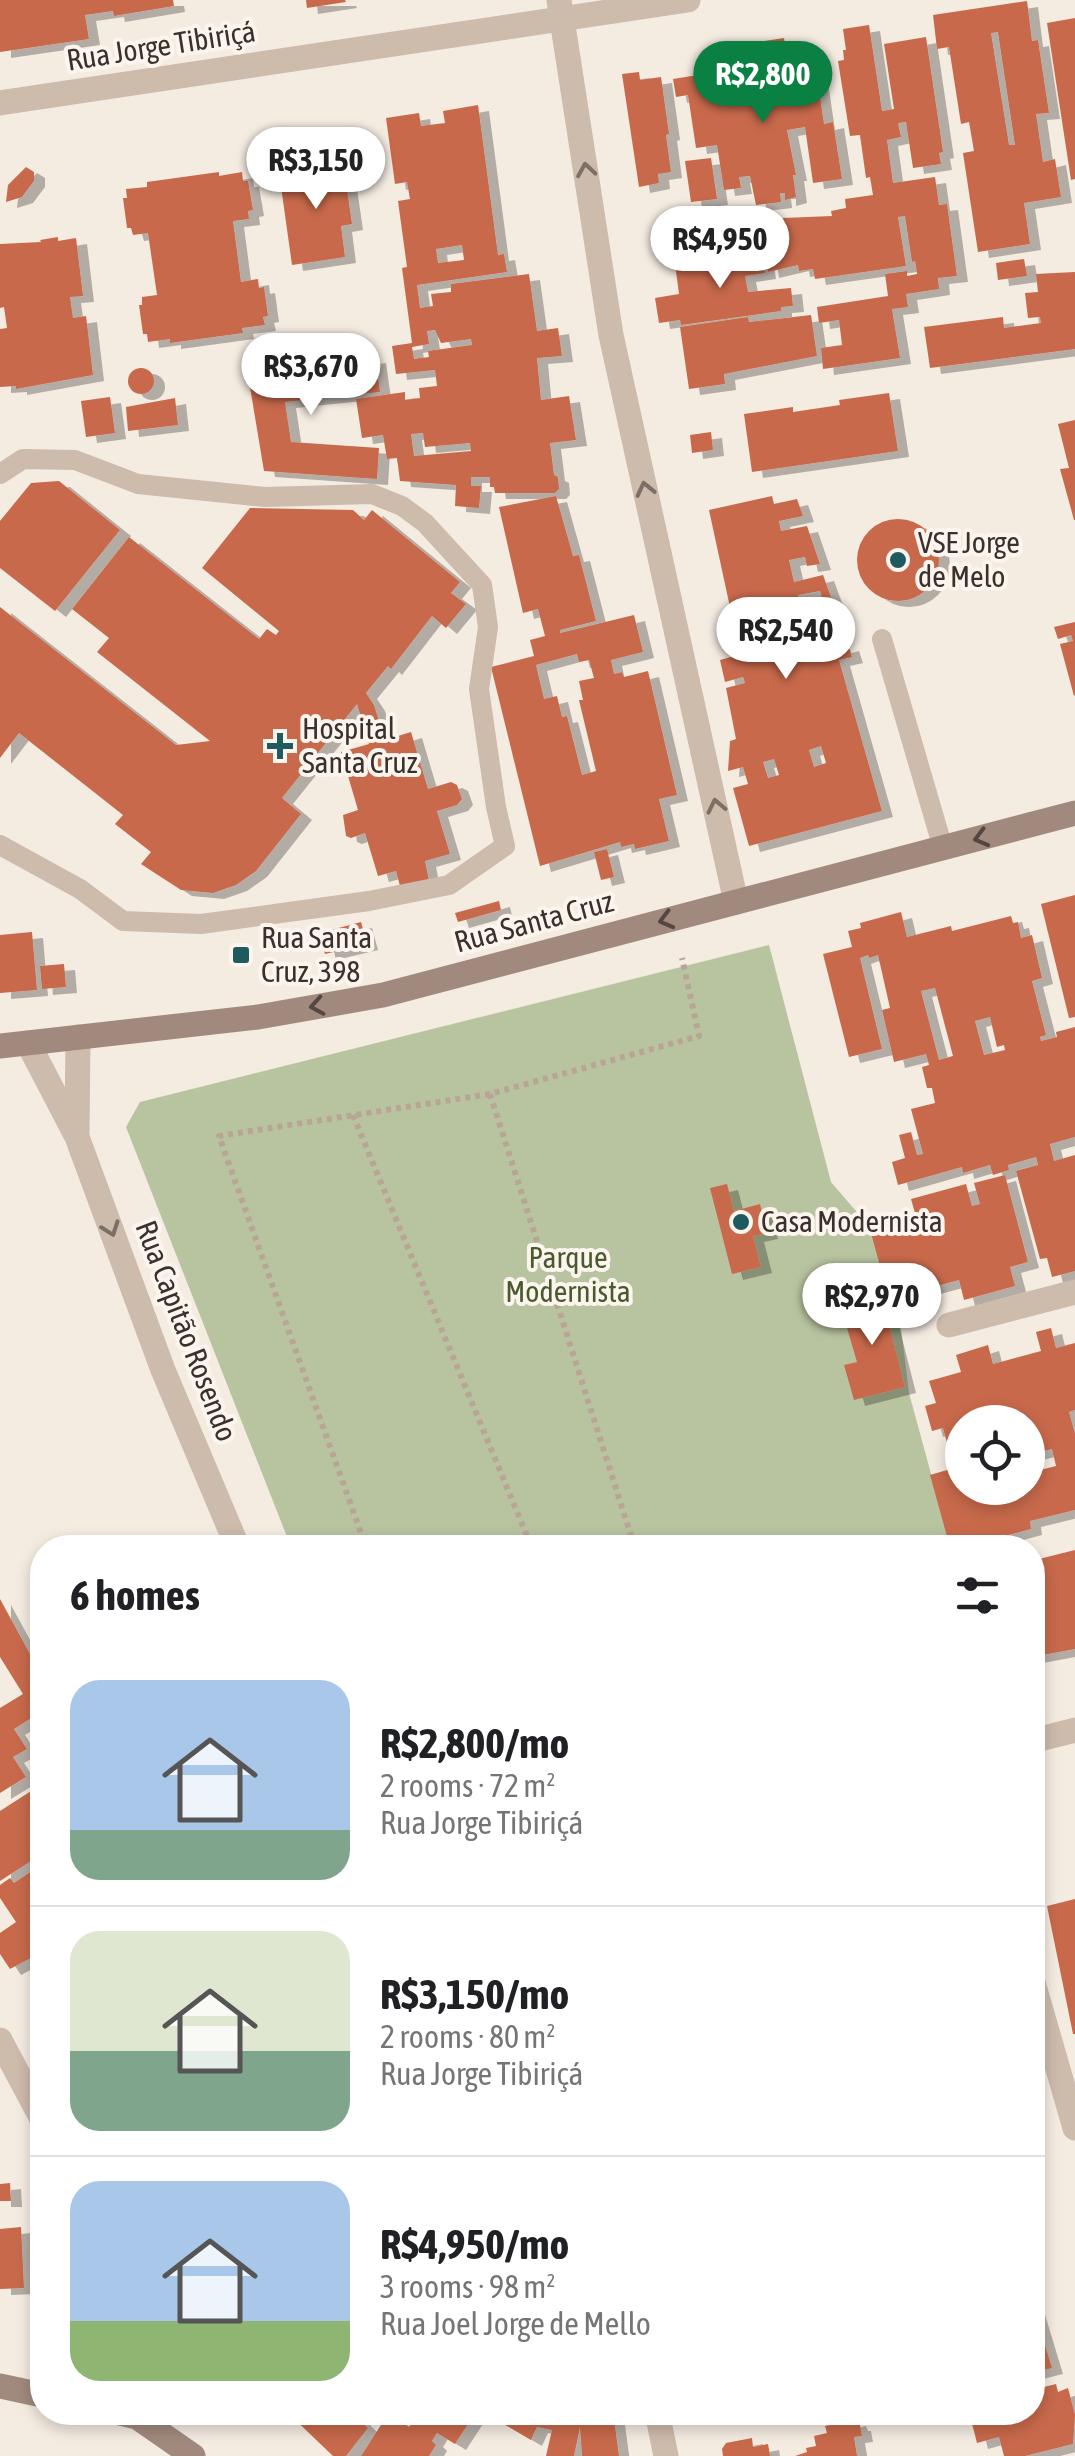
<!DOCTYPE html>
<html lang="en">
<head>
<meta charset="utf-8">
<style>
  body { margin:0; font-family:"Asap Condensed",sans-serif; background:#f2f2f2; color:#202124; height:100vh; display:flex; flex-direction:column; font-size:38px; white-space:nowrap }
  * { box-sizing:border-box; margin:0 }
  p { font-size:32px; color:#757577 }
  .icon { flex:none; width:55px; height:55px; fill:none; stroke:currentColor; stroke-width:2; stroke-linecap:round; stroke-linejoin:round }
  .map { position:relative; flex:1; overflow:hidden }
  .drawer { position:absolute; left:30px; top:1535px; width:1015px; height:890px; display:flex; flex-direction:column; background:#fff; border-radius:40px; box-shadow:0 5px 15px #0003 }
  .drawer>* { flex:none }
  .tools { position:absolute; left:945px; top:1405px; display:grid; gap:20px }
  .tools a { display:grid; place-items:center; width:100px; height:100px; border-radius:50%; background:#fff; box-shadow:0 5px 15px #0003; font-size:50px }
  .price { position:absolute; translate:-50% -85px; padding:0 22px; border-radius:35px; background:#fff; color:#222; font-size:32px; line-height:65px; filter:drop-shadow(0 2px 5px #0008) }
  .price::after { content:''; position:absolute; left:50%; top:60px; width:30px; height:22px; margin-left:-15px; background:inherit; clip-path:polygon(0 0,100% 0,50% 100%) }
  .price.on { background:#0b8043; color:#fff }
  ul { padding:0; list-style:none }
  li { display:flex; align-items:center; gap:30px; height:250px; padding:0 40px }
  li+li { border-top:2px solid #e0e0e0 }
  li span { display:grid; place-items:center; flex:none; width:280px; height:200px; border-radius:30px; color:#555 }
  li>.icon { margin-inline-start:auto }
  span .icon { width:120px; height:120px; fill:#fffc; stroke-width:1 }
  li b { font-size:42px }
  h2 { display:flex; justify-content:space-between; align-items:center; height:120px; padding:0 40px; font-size:42px }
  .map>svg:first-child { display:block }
</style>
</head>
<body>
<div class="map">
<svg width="1075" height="2456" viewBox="0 0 1075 2456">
  <defs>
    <filter id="shadow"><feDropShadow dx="11" dy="6" stdDeviation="0" flood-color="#0004"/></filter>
  </defs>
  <rect width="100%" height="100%" fill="#f4ebe1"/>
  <path fill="#b8c4a0" d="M769,945L831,1182L892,1253L909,1393L951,1547H291L126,1127L140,1102Z"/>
  <g fill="#c8694b" fill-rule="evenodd" filter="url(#shadow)">
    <path d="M0,0H173L174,6L114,16L113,11L85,15L89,39L0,52Z"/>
    <path d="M306,0H345L346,2L307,8Z"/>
    <path d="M1027,1L1032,41L1038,40L1049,113L1036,114L1043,162L1055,159L1061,197L1024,203L1030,244L978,252L963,153L974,151L969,122L961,124L949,47L937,49L933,15ZM998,32L1000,46L1015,145H1009L991,33Z"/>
    <path d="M1075,18V179L1071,180L1047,23Z"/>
    <path d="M869,25L882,111L894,109L884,44L926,37L943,152L939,153L941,164L913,168L906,122L898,123L901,137L887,140L893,183L935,177L939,205L947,204L957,276L938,278L939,289L906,294L908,307L892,309L900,358L823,369L821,348L842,345L839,320L819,323L817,307L888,296L885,274L907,271V276L917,274L915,261L912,262L905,216L898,217L906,266L815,279L813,269L799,271L798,265L768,272L765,251L788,248L783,218L832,216L831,211L846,208L845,199L873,195L870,177L866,178L860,135L850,136L838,61L844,60L843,50H846L843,29Z"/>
    <path d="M784,38L789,73L816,70L824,124L833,122L842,179L813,183L805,127L787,130L796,175H793L796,197L785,200V193H780L781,202L756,205L750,176L739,177L741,188L724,190L717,145L696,148L688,95L676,97L673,79L717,72L718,81L725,84L726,90L736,89L735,80L763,76L761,66L770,65L768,48L759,49L758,42Z"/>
    <path d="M639,72L640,80L661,77L669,134L666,135L671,172L658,174L659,183L639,187L622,74Z"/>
    <path d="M478,105L498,255L504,254L507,272L417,285L420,308L433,306L431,294L451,292V284L529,274L537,331L558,328L562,356L537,358L541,400L569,396L576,440L550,443L554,475L558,477L559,489L555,493H495L494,487H490V477H471V486H481L479,508L455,506L456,485L400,481L397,458L387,459L383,435L362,438L356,399L405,392V400L420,398L419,388L437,386L435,370L396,374L392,346L412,343L402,268L407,267L398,201L410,199L407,182L395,184L386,118L419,113L421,126L445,123L443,111ZM462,245L464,260L438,263L436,249ZM435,330L441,343L471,339L472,345L428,351L429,357L414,359L412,347L429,344L427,331ZM423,433L425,447L470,443L471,451L414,456L411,434Z"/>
    <path d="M711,158L717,199L691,202L685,161Z"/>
    <path d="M343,162L352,224L341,226L345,257L292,265L279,172Z"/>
    <path d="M26,167L34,172V181L22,197L6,202L8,185Z"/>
    <path d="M219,172V176L242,172L243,181H248L253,210L248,211L249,219L233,221L241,282L258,279L259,288L264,287L268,316L263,317L265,325L242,328L243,333L170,343V339L148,342L147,334H143L139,305H142V297L157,295L148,233L133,235L131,228H127L123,198H127L126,189L147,187V182Z"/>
    <path d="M58,237V241L76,238L83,296L70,297L73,318L86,316L93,375L16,389V386L0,387V329L7,328L4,307L0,308V244L41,242L40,240Z"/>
    <path d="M762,251L765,273L745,276L748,292L791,288L793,306L781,307V311L681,325L680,320L659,323L655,298L679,294L675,264Z"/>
    <path d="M1024,259L1027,276L998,280L996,263Z"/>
    <path d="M1075,272V349L930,368L924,327L1003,317L1004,328L1041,323L1040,317L1028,318L1025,293L1038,292L1036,274Z"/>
    <path d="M811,315L817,356L724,374L725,384L689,389L680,327L748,317L749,322Z"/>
    <path d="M375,357L380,392L285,402L291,442L379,448L377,479L264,471L248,375Z"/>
    <circle cx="141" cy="381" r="13"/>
    <path d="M889,393L898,451L752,472L744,414L793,407V412L840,405L839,400Z"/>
    <path d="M110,397L115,433L86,437L81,401Z"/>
    <path d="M175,398L178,425L128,431L126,407Z"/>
    <path d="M1075,420V520H1074L1060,469L1069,468L1058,424Z"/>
    <path d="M711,432L713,450L692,453L690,435Z"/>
    <path d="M59,481L120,530L55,611L0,568V521L31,483Z"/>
    <path d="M556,496L573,556L579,555L596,621L560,630V633L634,615L643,652L611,660L614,674L622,672L624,677L648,671L677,795L659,799L669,841L635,849L634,844L621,847L620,842L540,866L491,667L534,656L530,640L545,636L538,609L523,613L499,507ZM577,654L579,662L589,660L594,678L579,681L583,700H579L596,771L582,775L567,716L562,717L557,696L544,699L536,665Z"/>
    <path d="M772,496L774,504L797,499L803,516L779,521L781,531L807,526L820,564L807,566L805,557L789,560L794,582L823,575L837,613L826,615L829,629L807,633L812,650L839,643L840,647L848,645L852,657L839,660L882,811L749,846L733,788L748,784L743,767L728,771L730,741L736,739L726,688L745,683L743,677L725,682L720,660L738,655L733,636L736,635L709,510ZM820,591L822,598L800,602L798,595ZM821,746L826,763L814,767L809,750ZM774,759L779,775L768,778L763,762Z"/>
    <path d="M250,508L353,510L364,520L372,510L460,582L451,593L466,604L446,628L432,616L391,669L388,666L366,693L374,705L385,740L411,732L428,789L451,782L457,785L462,799L457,805L437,811L450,854L425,861L429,881L400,886L396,871L378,876L365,833L351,838L346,836L343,815L358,810L341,752L369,744L357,704L282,798L301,814L256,871L236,885L213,893L181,890L141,864L151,852L115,824L123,815L19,733L0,758V607L176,745L210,741L97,652L109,638L72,609L129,537L259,639L267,629L276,635L279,631L202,568Z"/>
    <circle cx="898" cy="560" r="41"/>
    <path d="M1075,622V695L1074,696L1060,644L1073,641L1071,635L1058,639L1054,627Z"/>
    <path d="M607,849L614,877L601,880L594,852Z"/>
    <path d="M1075,895V1017L1069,1018L1041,904Z"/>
    <path d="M499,901L501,910L458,922L455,913Z"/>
    <path d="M901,912L907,937L951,926L952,931L1011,916L1013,923L1018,922L1021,938L1032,935L1042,978L1032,981L1046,1035L1040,1037L1041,1041L1057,1037L1056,1032L1075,1027V1137L1050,1144L1054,1161L1075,1155V1271L1052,1277L1047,1258L1040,1259L1016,1171L1038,1165L1036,1157L1008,1165L1009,1170L993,1175L990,1165L963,1173L962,1167L898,1185L892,1162L905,1158L899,1135L911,1132L917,1155L923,1154L911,1109L935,1103L932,1088H927L922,1067L929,1065L926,1054L894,1062L882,1010L890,1008L878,955L869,958L868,955L860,958L882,1049L849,1057L823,954L852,947L848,931L861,928L860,923ZM935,988L953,1056L939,1060L921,991ZM990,1017L997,1047L1004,1045L1005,1050L984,1055L975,1021Z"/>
    <path d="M361,922L367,944L325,954L320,933Z"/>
    <path d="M32,932L37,990L0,993V935Z"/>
    <path d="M64,964L66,987L42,989L40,966Z"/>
    <path d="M1005,1175L1028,1262L1010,1267L1015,1286L964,1300L959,1280L889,1299L871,1233L917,1220L911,1199L966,1184L972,1206L980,1204L974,1183Z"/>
    <path d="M727,1184L734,1211L760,1204L767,1233L753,1236L761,1267L732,1274L710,1188Z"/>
    <path d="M880,1289L905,1387L854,1400L844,1365L857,1362L847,1328L854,1327L846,1298Z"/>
    <path d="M1051,1328L1056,1348L1075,1343V1410L1069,1412L1075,1434V1510L1030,1521L1031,1529L964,1547L962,1536L948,1540L930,1475L954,1468L943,1428L932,1431L925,1406L936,1403L929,1381L961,1372L956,1355L988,1345L993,1364L1041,1351L1036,1332ZM962,1422H1028V1455L1052,1449L1056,1466L1028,1473V1488H962Z"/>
    <path d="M1075,1550V1649L1032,1657V1553L1038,1552L1039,1559Z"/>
    <path d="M0,1599L42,1676V1732L33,1717L14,1729L27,1749L13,1757L26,1777L0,1793V1708L23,1694L0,1657Z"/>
    <path d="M42,1784V1854L0,1881V1811Z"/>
    <path d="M42,1864V1952L10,1969L0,1954V1933L16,1922L0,1898V1885L10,1878L14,1883Z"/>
    <path d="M1075,1899V2034H1073L1047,1906Z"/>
    <path d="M10,2183L11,2201H0V2184Z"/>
    <path d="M21,2227L24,2288L0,2289V2229Z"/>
    <path d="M1032,2302L1052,2368L1032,2373Z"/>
    <path d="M1056,2384L1058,2392L1068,2388L1075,2415L1073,2444L1025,2456H1004L999,2437L977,2443L969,2412H1032V2390Z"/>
    <path d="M287,2412H356L354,2414L368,2428L346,2456H333Z"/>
    <path d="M424,2412H476L455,2444L437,2433L432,2441L436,2445L429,2456H361L388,2414L409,2427L417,2415L420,2418Z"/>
    <path d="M483,2412H593L614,2419L619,2456H582L580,2427L574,2456H546L552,2430L537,2427L531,2440Z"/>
    <path d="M855,2420L857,2425H860L862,2436L854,2437L857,2456H795L807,2452L806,2448L816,2446L814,2436L827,2433L825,2426Z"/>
    <path d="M752,2438L753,2447L768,2444L770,2456H723L722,2449L726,2443Z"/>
  </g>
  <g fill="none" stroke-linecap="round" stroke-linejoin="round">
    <g stroke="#b9a596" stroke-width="6" stroke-dasharray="5 5" stroke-linecap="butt">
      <path d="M490,1094L635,1548"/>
      <path d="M353,1115L532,1548"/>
      <path d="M373,1548L361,1533L219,1136L490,1094L699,1036L682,958"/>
    </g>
    <g stroke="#cdbbac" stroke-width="20">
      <path d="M0,474L23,459L75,460L138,484L265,497L372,494L402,506L425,523L482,585L488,627L479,689L496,807L505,846L449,885L369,901L201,924L123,921L80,889L0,845"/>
      <path d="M882,639L943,848"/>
    </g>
    <g stroke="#cdbbac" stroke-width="25">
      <path d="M559,0L611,335L736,902"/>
      <path d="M0,103L688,0"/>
      <path d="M28,1043L77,1137L163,1370L238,1548"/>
      <path d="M77,1132L78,1037"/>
      <path d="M949,1325L1075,1292"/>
      <path d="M1032,1741L1075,1730"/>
      <path d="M1032,1979L1075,2128"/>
      <path d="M0,2040L42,2119"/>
      <path d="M657,2412L666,2456"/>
    </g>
    <g stroke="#a18a7d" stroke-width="25">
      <path d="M0,1046L258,1017L383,995L1075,813"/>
      <path d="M0,2386L42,2395"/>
      <path d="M116,2412L137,2417L193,2456"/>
    </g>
  </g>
  <defs><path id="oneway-chevron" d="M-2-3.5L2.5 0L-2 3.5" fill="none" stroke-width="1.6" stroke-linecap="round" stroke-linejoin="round" transform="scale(2.5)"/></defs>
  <g stroke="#7d6f65">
    <use href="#oneway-chevron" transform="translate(586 170) rotate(-99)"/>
    <use href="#oneway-chevron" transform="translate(645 489) rotate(-103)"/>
    <use href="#oneway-chevron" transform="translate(716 806) rotate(-102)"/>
    <use href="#oneway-chevron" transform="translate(111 1229) rotate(70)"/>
  </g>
  <g stroke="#544640">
    <use href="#oneway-chevron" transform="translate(981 838) rotate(165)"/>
    <use href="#oneway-chevron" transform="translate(666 920) rotate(165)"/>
    <use href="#oneway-chevron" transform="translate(317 1006) rotate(170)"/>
  </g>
  <g fill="#1f5a5e" stroke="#fbf5ee" stroke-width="4">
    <circle cx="898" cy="560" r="10"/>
    <path d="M275 731h10v10h10v10h-10v10h-10v-10h-10v-10h10z"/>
    <rect x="231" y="945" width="20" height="20" rx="5"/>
    <circle cx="741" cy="1222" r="10"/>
  </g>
  <g text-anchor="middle" stroke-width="8" stroke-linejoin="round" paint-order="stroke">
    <g font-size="30" fill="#3b302b" stroke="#fbf5ee">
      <text transform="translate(161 46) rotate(-9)" y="10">Rua Jorge Tibiriçá</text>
      <text transform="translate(534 922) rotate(-15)" y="10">Rua Santa Cruz</text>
      <text transform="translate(186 1331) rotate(69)" y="10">Rua Capitão Rosendo</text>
    </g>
    <g font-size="30" fill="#3b302b" stroke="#fbf5ee" text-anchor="start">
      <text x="918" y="553">VSE Jorge<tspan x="918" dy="34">de Melo</tspan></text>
      <text x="302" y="739">Hospital<tspan x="302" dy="34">Santa Cruz</tspan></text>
      <text x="261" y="948">Rua Santa<tspan x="261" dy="34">Cruz, 398</tspan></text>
      <text x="761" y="1232">Casa Modernista</text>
    </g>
    <g font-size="30" fill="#4a5a2e" stroke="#fbf5ee">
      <text x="568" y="1268">Parque<tspan x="568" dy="34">Modernista</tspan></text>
    </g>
  </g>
</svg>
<div class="tools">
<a><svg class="icon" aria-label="locate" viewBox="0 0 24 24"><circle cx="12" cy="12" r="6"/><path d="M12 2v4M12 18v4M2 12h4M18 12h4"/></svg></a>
</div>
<b class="price on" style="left:763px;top:126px">R$2,800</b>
<b class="price" style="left:316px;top:212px">R$3,150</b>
<b class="price" style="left:720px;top:291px">R$4,950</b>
<b class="price" style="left:311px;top:418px">R$3,670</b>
<b class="price" style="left:786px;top:682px">R$2,540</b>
<b class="price" style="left:872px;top:1348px">R$2,970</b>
<section class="drawer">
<h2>6 homes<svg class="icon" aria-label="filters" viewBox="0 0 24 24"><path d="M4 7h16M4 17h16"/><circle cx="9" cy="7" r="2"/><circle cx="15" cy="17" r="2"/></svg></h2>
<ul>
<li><span style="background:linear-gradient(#a9c7e8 75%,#7fa58c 0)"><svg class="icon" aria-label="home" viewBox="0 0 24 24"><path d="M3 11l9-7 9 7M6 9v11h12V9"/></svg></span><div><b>R$2,800/mo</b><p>2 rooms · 72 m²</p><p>Rua Jorge Tibiriçá</p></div></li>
<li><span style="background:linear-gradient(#dfe7d0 60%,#7fa58c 0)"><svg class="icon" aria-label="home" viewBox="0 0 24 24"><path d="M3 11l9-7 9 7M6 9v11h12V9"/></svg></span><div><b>R$3,150/mo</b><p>2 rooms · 80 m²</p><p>Rua Jorge Tibiriçá</p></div></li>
<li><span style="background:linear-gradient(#a9c7e8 70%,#8fb573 0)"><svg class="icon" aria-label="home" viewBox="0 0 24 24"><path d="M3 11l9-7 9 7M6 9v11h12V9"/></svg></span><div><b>R$4,950/mo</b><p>3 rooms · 98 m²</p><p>Rua Joel Jorge de Mello</p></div></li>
</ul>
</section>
</div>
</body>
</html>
